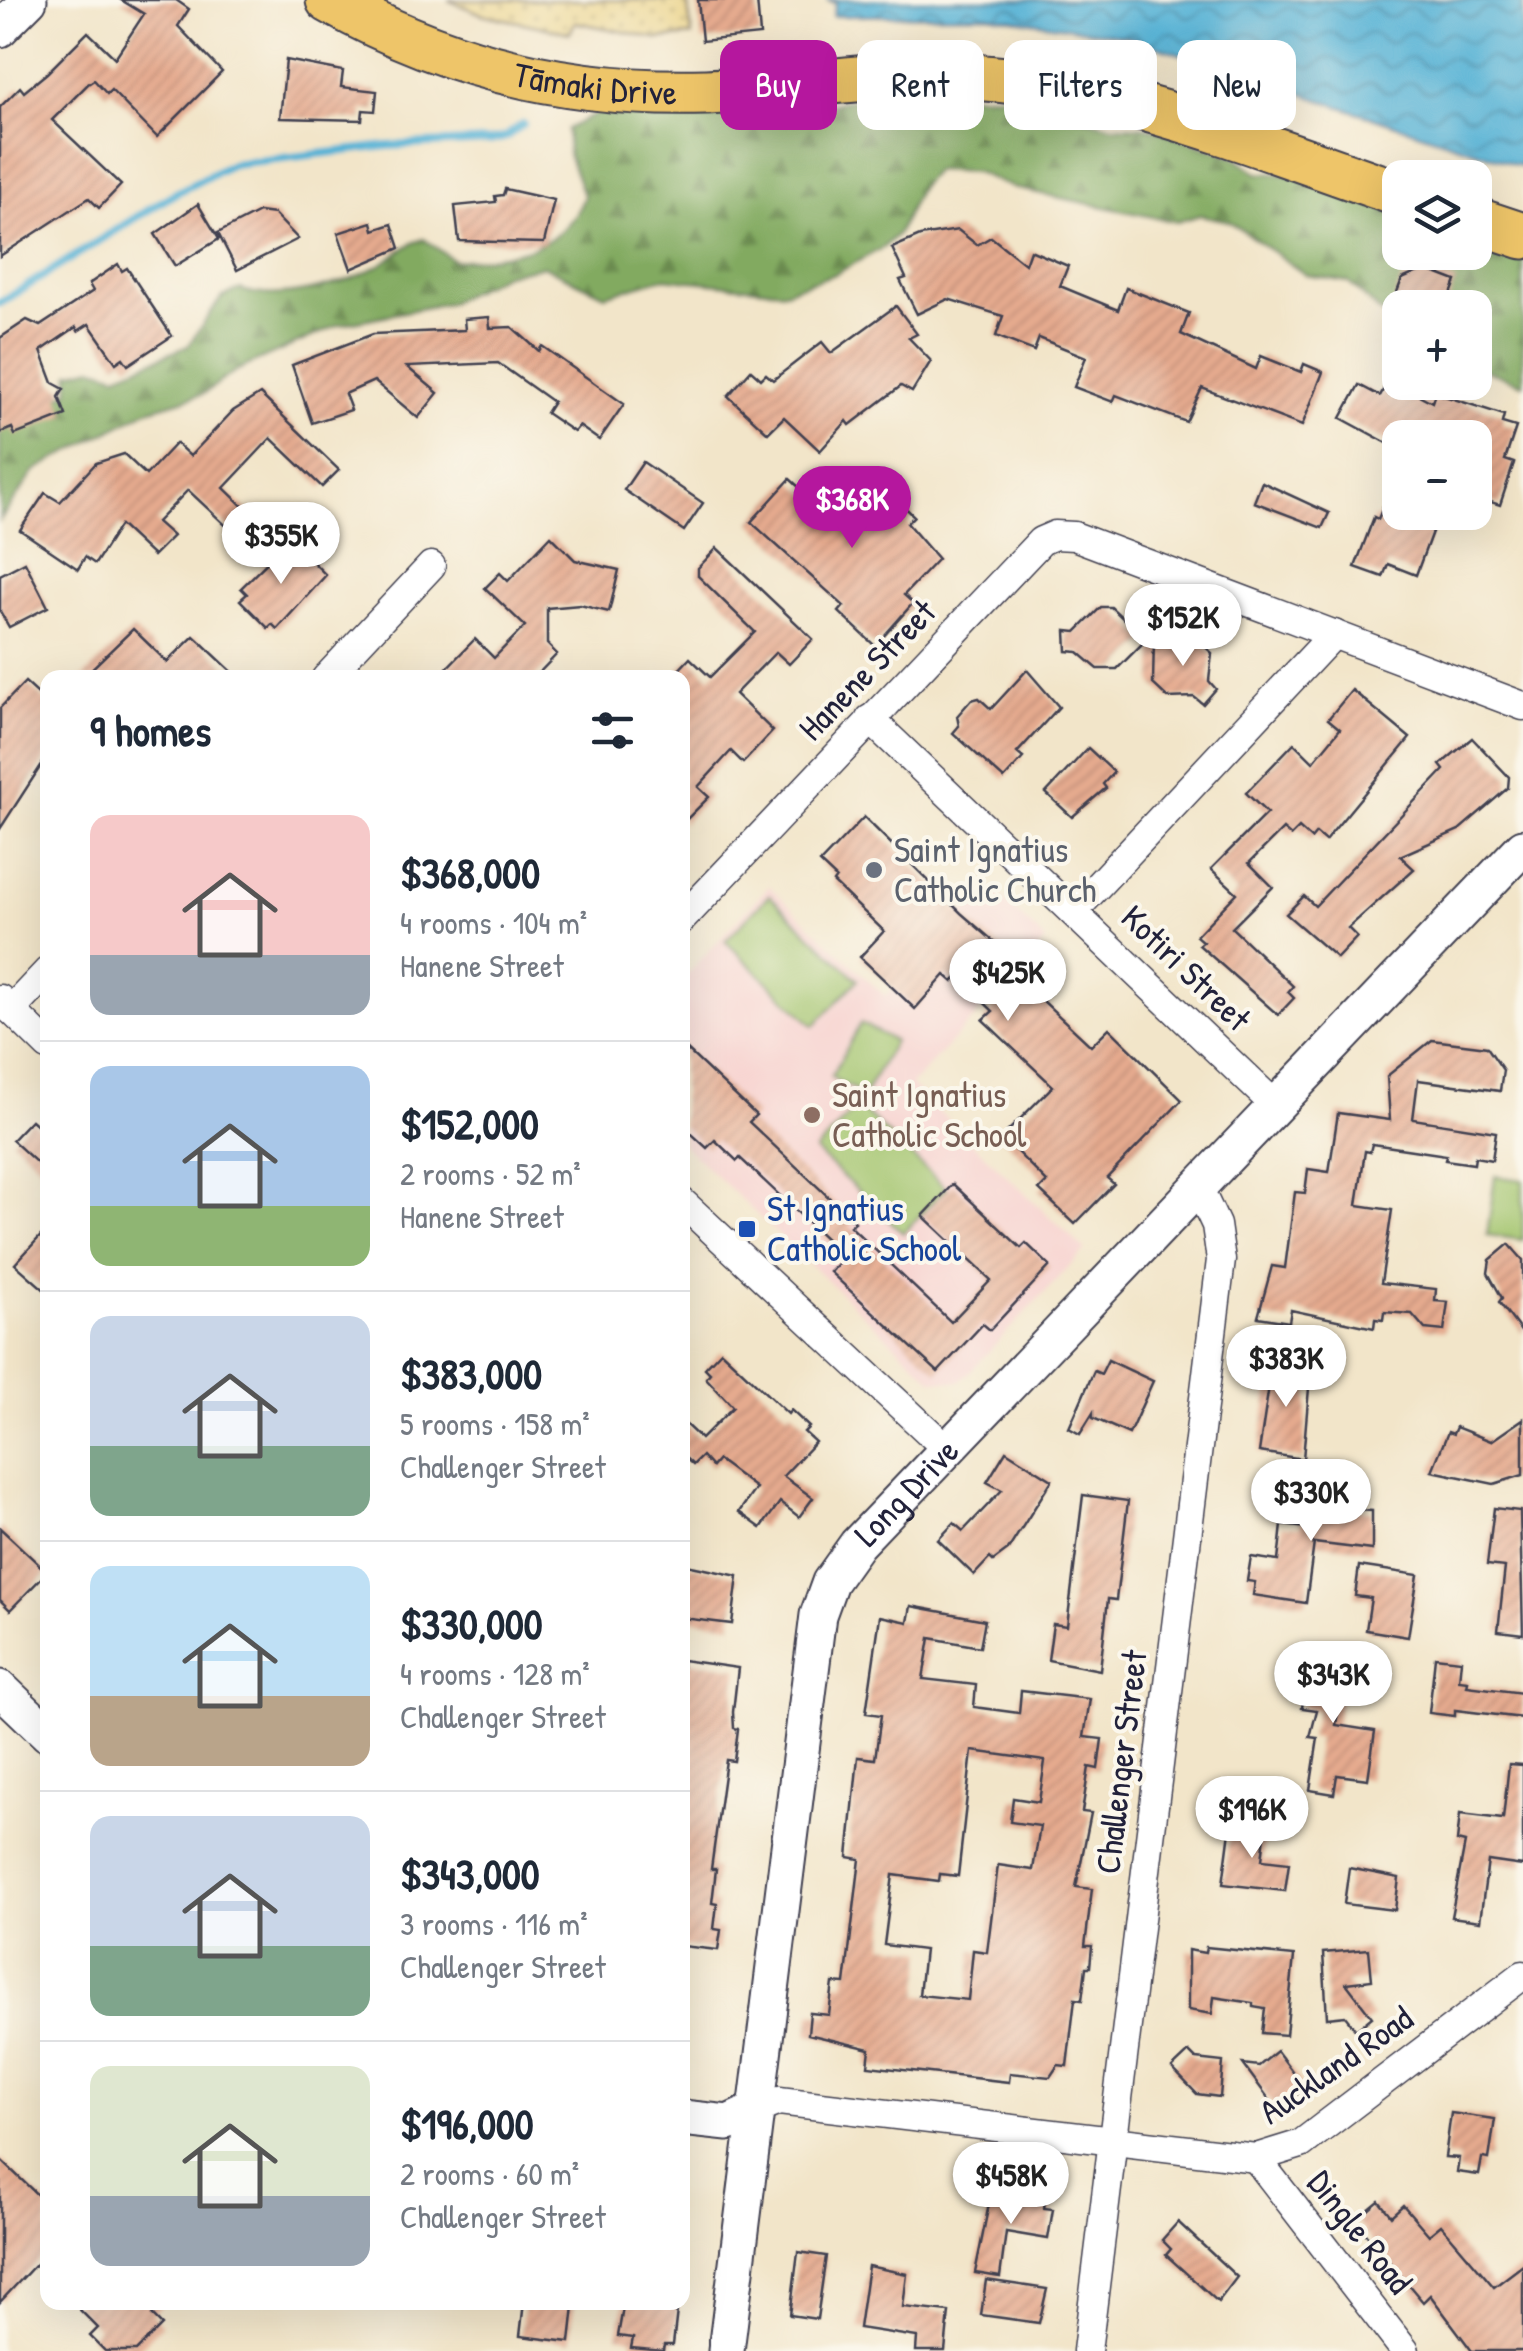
<!DOCTYPE html>
<html lang="en">
<head>
<meta charset="utf-8">
<style>
  body { margin:0; font-family:"Patrick Hand",sans-serif; background:#f2f2f3; color:#1f2937; height:100vh; display:flex; flex-direction:column; font-size:38px; white-space:nowrap }
  * { box-sizing:border-box; margin:0 }
  p { font-size:32px; color:#747a83 }
  .icon { flex:none; width:55px; height:55px; fill:none; stroke:currentColor; stroke-width:2; stroke-linecap:round; stroke-linejoin:round }
  .map { position:relative; flex:1; overflow:hidden }
  .drawer { position:absolute; left:40px; top:670px; width:650px; height:1640px; display:flex; flex-direction:column; background:#fff; border-radius:20px; box-shadow:0 10px 40px #0002 }
  .drawer>* { flex:none }
  .hud { position:absolute; left:720px; top:40px; width:652px; height:90px; display:flex; gap:20px }
  .buttons { position:absolute; left:1382px; top:160px; display:grid; gap:20px }
  .buttons a { display:grid; place-items:center; width:110px; height:110px; border-radius:20px; background:#fff; box-shadow:0 10px 40px #0002; font-size:50px }
  .price { position:absolute; translate:-50% -85px; padding:0 22px; border-radius:35px; background:#fff; color:#222; font-size:32px; line-height:65px; filter:drop-shadow(0 2px 5px #0008) }
  .price::after { content:''; position:absolute; left:50%; top:60px; width:30px; height:22px; margin-left:-15px; background:inherit; clip-path:polygon(0 0,100% 0,50% 100%) }
  .price.on { background:#b5179e; color:#fff }
  ul { padding:0; list-style:none }
  li { display:flex; align-items:center; gap:30px; height:250px; padding:0 50px }
  li+li { border-top:2px solid #e0e1e3 }
  li span { display:grid; place-items:center; flex:none; width:280px; height:200px; border-radius:20px; color:#555 }
  li>.icon { margin-inline-start:auto }
  span .icon { width:120px; height:120px; fill:#fffc; stroke-width:1 }
  li b { font-size:42px }
  h2 { display:flex; justify-content:space-between; align-items:center; height:120px; padding:0 50px; font-size:42px }
  .tag { padding:0 35px; border-radius:20px; background:#fff; box-shadow:0 10px 40px #0002; font-size:35px; line-height:90px }
  .tag.on { background:#b5179e; color:#fff }
  .map>svg:first-child { display:block }
</style>
</head>
<body>
<div class="map">
<svg width="1523" height="2351" viewBox="0 0 1523 2351">
  <defs>
    <pattern id="forest-firs" width="22" height="20" patternUnits="userSpaceOnUse" patternTransform="scale(2.5)"><rect width="22" height="20" fill="#82aa60"/><path d="M5 1l3.5 6h-7zM16 11l3.5 6h-7z" fill="#6a8a50"/></pattern>
    <pattern id="sand-dots" width="8" height="8" patternUnits="userSpaceOnUse" patternTransform="scale(2.5)"><rect width="8" height="8" fill="#eeda9e"/><path d="M2 2h.1M6 6h.1" fill="none" stroke="#ccbb89" stroke-width="1.8" stroke-linecap="round"/></pattern>
    <pattern id="water-waves" width="16" height="10" patternUnits="userSpaceOnUse" patternTransform="scale(2.5)"><rect width="16" height="10" fill="#57b2d5"/><path d="M0 5q4-4 8 0t8 0" fill="none" stroke="#4890ae"/></pattern>
    <pattern id="building-hatch" width="6" height="6" patternUnits="userSpaceOnUse" patternTransform="scale(2.5)"><rect width="6" height="6" fill="#e5aa8e"/><path d="M-1 1l2-2M0 6l6-6M5 7l2-2" fill="none" stroke="#c4927b"/></pattern>
  </defs>
  <rect width="100%" height="100%" fill="#fbf7ec"/>
  <filter id="ink" filterUnits="userSpaceOnUse"><feTurbulence type="fractalNoise" baseFrequency=".01" numOctaves="2"/><feDisplacementMap in="SourceGraphic" scale="20" xChannelSelector="R" yChannelSelector="G"/><feConvolveMatrix kernelMatrix="1 2 1 2 8 2 1 2 1" color-interpolation-filters="sRGB"/></filter>
  <filter id="wash" filterUnits="userSpaceOnUse"><feTurbulence type="fractalNoise" baseFrequency=".0048" numOctaves="4" result="noise"/><feDisplacementMap in="SourceGraphic" scale="40" xChannelSelector="R" yChannelSelector="G"/><feGaussianBlur stdDeviation="2.25" result="paint"/><feColorMatrix in="noise" values="0 0 0 0 0 0 0 0 0 0 0 0 0 0 0 0 0 1.4 0 .05"/><feComposite in="paint" operator="in"/></filter>
  <g filter="url(#wash)">
    <rect width="100%" height="100%" fill="#f2e5c9"/>
    <path fill="#f7d0ce" d="M769,886L885,996L989,886L1046,941L911,1085L1085,1250L960,1382L933,1380L683,1145L682,980Z"/>
    <path fill="url(#forest-firs)" stroke="#52664e" stroke-width="2.5" d="M1005,95L1112,126L1148,127L1236,157L1257,173L1296,175L1400,204V252H1475V230L1523,247V384L1475,366V308H1400V330L1348,282L1306,275L1229,221L1200,215L1177,222L1013,188L976,172L935,170L919,188L898,233L884,247L835,274L785,291L664,278L605,295L544,266L505,274L448,303L338,325L235,371L203,394L148,410L36,470L0,520V424L69,392L70,373L93,367L117,375L188,346L221,298L240,289C277,304 349,284 383,263C398,254 406,244 424,239L455,261C510,255 562,253 584,197L568,154L567,129L605,110L653,119L815,108L868,96Z"/>
    <path fill="url(#sand-dots)" stroke="#887e6c" stroke-width="2.5" d="M448,0H687L692,36L659,39L575,22L570,33L482,14Z"/>
    <g fill="#a3c46d" stroke="#627354" stroke-width="2.5">
      <path d="M769,895L858,980L814,1026L725,941Z"/>
      <path d="M861,1023L894,1041L864,1095L831,1077Z"/>
      <path d="M858,1106L946,1188L903,1233L815,1151Z"/>
      <path d="M1495,1176L1523,1180V1240L1487,1235Z"/>
    </g>
    <path fill="url(#water-waves)" stroke="#3c6a88" stroke-width="2.5" d="M827,0H1523V167L1129,37L988,15L833,16L836,3Z"/>
    <g fill="none" stroke-linecap="round" stroke-linejoin="round">
      <path stroke="#57b2d5" stroke-width="8" d="M0,303L172,195L232,164L387,146L489,141L506,137L523,124"/>
    </g>
    <g id="blocks">
      <g fill="url(#building-hatch)" fill-rule="evenodd">
        <path d="M121,0H176L189,9L178,26L222,72L157,137L111,90L107,94L94,80L88,84L52,120L121,185L99,208L89,198L0,256V107L20,87L24,92L47,73L88,32L115,58L144,14Z"/>
        <path d="M698,0H757L760,35L702,41Z"/>
        <path d="M286,60L343,71L341,87L377,91L375,111L363,110L362,120L280,118Z"/>
        <path d="M505,189L554,200L544,243L459,241L455,206L496,202L495,196L503,195Z"/>
        <path d="M198,204L219,239L175,266L155,234Z"/>
        <path d="M259,212L274,214L298,239L237,270L218,233Z"/>
        <path d="M372,222L374,230L392,224L400,248L351,269L338,233Z"/>
        <path d="M958,230L977,245L991,237L1025,264L1030,250L1068,266L1060,286L1118,310L1126,288L1189,313L1181,334L1256,369L1261,356L1301,372L1304,364L1323,372L1302,426L1202,388L1186,422L1116,395L1113,402L1074,387L1086,357L1039,338L1034,351L996,336L1003,316L948,299L917,314L900,280L906,278L892,248L920,236Z"/>
        <path d="M118,264L122,271L127,268L172,336L128,365L123,358L116,363L89,324L78,331L76,327L41,351L53,383L64,389L59,397L66,415L15,435L12,428L0,433V338L27,320L40,326L93,291L89,284Z"/>
        <path d="M1425,269L1456,281L1446,308H1391L1402,279Z"/>
        <path d="M896,306L917,334L909,338L931,361L912,392L901,386L850,425L847,421L820,451L784,417L768,433L728,396L751,370L761,379L766,374L773,380L822,342L831,353Z"/>
        <path d="M489,317L490,328L512,327L539,351L542,346L624,404L599,440L579,426L574,432L546,413L553,402L498,363L407,367L438,393L418,418L374,381L345,394L351,410L312,423L292,365L373,334L465,330L464,319Z"/>
        <path d="M1389,379L1432,402L1435,393L1504,415L1502,423L1516,427L1505,460L1514,463L1500,505L1475,497L1484,454L1475,451V438H1395L1391,445L1341,418L1359,385L1380,396Z"/>
        <path d="M260,394L339,470L322,487L271,438L224,488L255,518L237,536L188,490L157,522L173,536L153,556L120,525L95,564L85,557L78,569L20,530L45,493L60,502L96,463L124,454L146,475L176,443L190,456L233,411Z"/>
        <path d="M643,462L703,503L684,531L624,490Z"/>
        <path d="M790,479L830,515L862,482L874,493L882,485L914,516L907,523L938,559L904,595L913,603L875,646L839,612L844,606L751,522Z"/>
        <path d="M1262,482L1329,513L1322,528L1254,502Z"/>
        <path d="M1383,507L1436,521L1416,575L1388,564L1383,577L1355,567L1374,517L1378,519Z"/>
        <path d="M551,536L575,560L619,570L609,612L580,605L547,608V644L557,654L534,678H437L475,639L494,658L525,626L485,588L500,573L508,581Z"/>
        <path d="M282,548L294,559L302,551L326,575L277,629L272,624L268,628L240,600L247,594L241,588Z"/>
        <path d="M717,548L813,639L789,664L776,652L735,694L773,731L743,763L731,751L698,787L709,797L682,824V690L688,684L676,673L690,658L710,677L755,632L698,576V568Z"/>
        <path d="M25,562L48,607L9,627L0,611V575Z"/>
        <path d="M1101,607H1111L1146,640L1117,669H1098L1078,652L1067,651L1066,631L1076,632Z"/>
        <path d="M133,629L167,662L194,636L239,678H82Z"/>
        <path d="M1154,637L1166,641L1197,639L1212,653L1209,681L1216,689L1203,704L1194,697L1168,698L1153,684Z"/>
        <path d="M1027,670L1059,707L1017,753L1023,758L1004,779L953,733L959,726L957,716L971,700L979,698L991,709Z"/>
        <path d="M25,682L48,703V755L0,829V708Z"/>
        <path d="M1352,690L1410,738L1325,841L1316,833L1311,839L1299,828L1291,836L1283,829L1249,863L1273,887L1232,928L1293,986L1288,992L1294,998L1278,1015L1199,945L1203,942L1196,936L1237,893L1211,869L1267,813L1246,793L1294,743L1313,762L1340,729L1328,719Z"/>
        <path d="M1472,738L1509,777L1508,788L1459,830L1400,856L1414,869L1348,928L1357,937L1337,958L1286,914L1304,896L1315,906L1444,770L1440,765Z"/>
        <path d="M1088,748L1114,772L1103,784L1106,788L1072,817L1046,793Z"/>
        <path d="M864,817L961,913L1051,991L1042,1000L1091,1046L1109,1028L1182,1100L1107,1178L1114,1184L1075,1224L1039,1190L1047,1182L1002,1137L1053,1086L983,1020L993,1011L958,977L953,982L945,975L915,1009L860,957L884,931L833,882L836,878L820,863Z"/>
        <path d="M1432,1040L1487,1047L1503,1070L1500,1091L1418,1080L1413,1119L1496,1132L1492,1160L1475,1157L1474,1164L1445,1160L1446,1155L1372,1144L1370,1152L1365,1151L1357,1205L1392,1210L1381,1283L1436,1289L1435,1301L1448,1302L1444,1331L1425,1329L1412,1314L1384,1312L1383,1320L1375,1319L1374,1328L1291,1310L1289,1322L1258,1317L1272,1266L1285,1268L1295,1192L1305,1193L1308,1169L1329,1172L1338,1113L1390,1120L1387,1076Z"/>
        <path d="M682,1045L756,1115L749,1122L855,1222L850,1226L951,1322L991,1280L923,1216L953,1184L1021,1248L1026,1243L1050,1266L990,1330L983,1324L938,1372L830,1272L845,1257L740,1158L737,1161L715,1140L707,1148L682,1125Z"/>
        <path d="M31,1120L48,1135V1173L12,1140Z"/>
        <path d="M48,1228V1293L15,1264Z"/>
        <path d="M1509,1244L1523,1260V1334L1499,1302L1502,1298L1488,1273L1490,1260Z"/>
        <path d="M721,1351L788,1414L791,1410L809,1427L804,1432L815,1442L783,1476L813,1498L799,1517L780,1502L761,1528L739,1512L756,1488L718,1460L712,1467L702,1456L693,1465L682,1455V1421L701,1439L733,1407L706,1378L710,1373L705,1368Z"/>
        <path d="M1273,1359L1311,1364L1303,1459L1259,1452Z"/>
        <path d="M1108,1360L1153,1381L1129,1434L1093,1418V1413L1080,1434L1069,1428L1094,1371L1101,1374Z"/>
        <path d="M1523,1419V1475L1494,1484L1432,1471L1448,1432L1453,1434L1456,1427L1491,1441Z"/>
        <path d="M1006,1451L1052,1480L1008,1550L993,1561L990,1558L974,1575L938,1540L954,1523L963,1531L1002,1490L987,1482Z"/>
        <path d="M1305,1490L1359,1497L1358,1510L1372,1511V1550L1314,1543L1306,1603L1253,1595L1255,1582L1247,1581L1251,1557L1278,1561L1282,1525L1300,1527Z"/>
        <path d="M1083,1495L1128,1501L1116,1600L1108,1599L1100,1670L1048,1660L1053,1624L1067,1626Z"/>
        <path d="M1494,1508L1520,1511L1523,1634L1498,1631L1505,1567L1487,1565Z"/>
        <path d="M0,1528L47,1572L10,1610L0,1600Z"/>
        <path d="M682,1564L738,1576L732,1624L682,1618Z"/>
        <path d="M1359,1566L1418,1575L1408,1637L1366,1630L1371,1598L1355,1596Z"/>
        <path d="M911,1606L985,1620L980,1647L930,1638L923,1679L976,1685L974,1707L1019,1713L1021,1691L1090,1699L1084,1737L1102,1739L1098,1769L1089,1767L1082,1812L1091,1813L1076,1887L1092,1889L1085,1946H1092L1090,1967H1086L1082,2000L1075,1999L1067,2066L1058,2065L1050,2077L1010,2073L1009,2082L868,2066L870,2049L808,2034L810,2013L829,2015L833,1983L845,1984L860,1859L848,1857L858,1757L875,1759L881,1715L866,1713L880,1616L908,1622ZM972,1751L1045,1761L1039,1802L1013,1798L1010,1822L1040,1826L1033,1870L998,1865L987,1952L973,1950L968,2000L919,1995L924,1950L884,1945L893,1875L939,1881L940,1874L958,1876Z"/>
        <path d="M1310,1651L1346,1656L1336,1725L1375,1731L1368,1779L1337,1775L1334,1794L1310,1790L1318,1738L1310,1737L1317,1710L1302,1708Z"/>
        <path d="M1435,1657L1461,1660L1459,1680L1468,1681L1467,1686L1523,1693V1718L1455,1710V1716L1429,1713Z"/>
        <path d="M682,1660L738,1668L733,1712L734,1728L738,1729L734,1761L726,1760L711,1869H716L712,1903L717,1904L714,1929L721,1930L718,1950L682,1946Z"/>
        <path d="M1509,1764L1523,1765V1866L1488,1861L1480,1921L1451,1917L1465,1843L1457,1841L1460,1814L1503,1819Z"/>
        <path d="M1231,1823L1266,1827L1262,1860L1289,1863L1285,1891L1223,1884Z"/>
        <path d="M1349,1868L1399,1878L1395,1910L1344,1904Z"/>
        <path d="M1206,1947L1294,1956L1286,2035L1262,2033L1265,2009L1253,2007V2003L1214,1997L1212,2014L1188,2010V1950L1205,1953Z"/>
        <path d="M1369,1949L1372,1980L1346,1983L1372,2017L1356,2030L1345,2016L1327,2018L1323,1953Z"/>
        <path d="M1277,2051L1305,2088L1277,2110L1243,2064L1259,2066Z"/>
        <path d="M1189,2052L1196,2059L1223,2062L1220,2097L1197,2094L1172,2068Z"/>
        <path d="M1451,2113L1495,2119L1489,2159L1482,2158L1479,2175L1457,2172L1459,2158L1445,2157Z"/>
        <path d="M0,2159L48,2205V2251L0,2302Z"/>
        <path d="M1001,2190L1046,2197L1044,2208L1053,2209L1048,2239L1006,2232L1000,2277L975,2273L990,2199L999,2201Z"/>
        <path d="M1379,2201L1391,2216L1403,2205L1429,2235L1441,2225L1494,2287L1523,2265V2351H1472L1430,2295L1423,2302L1355,2221Z"/>
        <path d="M1178,2222L1237,2277L1218,2302L1166,2255L1171,2249L1162,2240Z"/>
        <path d="M798,2252L826,2256L817,2319L790,2315Z"/>
        <path d="M868,2266L907,2274L903,2307L949,2312L945,2351H916L917,2337L859,2328Z"/>
        <path d="M986,2280L1047,2289L1039,2323L981,2315Z"/>
        <path d="M72,2302H164L152,2315L162,2325L136,2351H105L90,2336L98,2328Z"/>
        <path d="M524,2302L574,2306L570,2342L520,2336Z"/>
        <path d="M624,2302H678L673,2345H664L663,2351L631,2348L633,2338L618,2336Z"/>
      </g>
    </g>
  </g>
  <g filter="url(#ink)">
    <use href="#blocks" fill-opacity="0" stroke="#413f50" stroke-width="2.5"/>
    <g fill="none" stroke-linecap="round" stroke-linejoin="round">
      <g stroke="#413f50" stroke-width="31">
        <g id="minor">
          <path d="M326,678L431,566"/>
          <path d="M870,719L1276,1106"/>
          <path d="M1073,912L1334,634"/>
          <path d="M682,919L1041,541L1055,535L1074,536L1523,706"/>
          <path d="M0,999L48,1046"/>
          <path d="M11,1010L48,971"/>
          <path d="M682,1202L948,1450"/>
          <path d="M756,2110L779,2101L1256,2158L1301,2144L1523,1975"/>
          <path d="M1256,2158L1405,2351"/>
          <path d="M1087,2351L1221,1260L1216,1225L1198,1187"/>
        </g>
      </g>
      <g stroke="#413f50" stroke-width="39">
        <g id="tertiary">
          <path d="M0,29L29,0"/>
          <path d="M0,1688L48,1734"/>
          <path d="M682,2118L728,2123L756,2110"/>
          <path id="s1" d="M726,2351L818,1615L830,1582L857,1544L1523,847"/>
        </g>
      </g>
      <g stroke="#413f50" stroke-width="49">
        <g id="primary">
          <path id="s2" d="M329,0C446,67 572,96 706,92C790,89 871,72 955,76C1110,82 1255,145 1400,194"/>
          <path d="M1475,220L1523,236"/>
        </g>
      </g>
      <use href="#minor" stroke="#fff" stroke-width="28"/>
      <use href="#tertiary" stroke="#fff" stroke-width="35"/>
      <use href="#primary" stroke="#eec569" stroke-width="45"/>
    </g>
  </g>
  <circle fill="#6b7280" stroke="#fbf7ec" stroke-width="4" cx="874" cy="870" r="10"/>
  <circle fill="#8d6e63" stroke="#fbf7ec" stroke-width="4" cx="812" cy="1115" r="10"/>
  <rect fill="#1a4fb4" stroke="#fbf7ec" stroke-width="4" x="737" y="1219" width="20" height="20" rx="5"/>
  <g text-anchor="middle" stroke-width="8" stroke-linejoin="round" paint-order="stroke">
    <g font-size="35" fill="#22223b" stroke="#fbf7ec">
      <text dy="12" stroke="none"><textPath href="#s2" startOffset="282">Tāmaki Drive</textPath></text>
      <text transform="translate(867 670) rotate(-46)" y="12">Hanene Street</text>
      <text transform="translate(1186 968) rotate(44)" y="12">Kotiri Street</text>
      <text dy="12" stroke="none"><textPath href="#s1" startOffset="895">Long Drive</textPath></text>
      <text transform="translate(1121 1762) rotate(-83)" y="12">Challenger Street</text>
      <text transform="translate(1336 2065) rotate(-35)" y="12">Auckland Road</text>
      <text transform="translate(1360 2232) rotate(52)" y="12">Dingle Road</text>
    </g>
    <g font-size="35" fill="#5b616d" stroke="#fbf7ec" text-anchor="start">
      <text x="894" y="862">Saint Ignatius<tspan x="894" dy="40">Catholic Church</tspan></text>
    </g>
    <g font-size="35" fill="#785e54" stroke="#fbf7ec" text-anchor="start">
      <text x="832" y="1107">Saint Ignatius<tspan x="832" dy="40">Catholic School</tspan></text>
    </g>
    <g font-size="35" fill="#164399" stroke="#fbf7ec" text-anchor="start">
      <text x="767" y="1221">St Ignatius<tspan x="767" dy="40">Catholic School</tspan></text>
    </g>
  </g>
</svg>
<div class="buttons">
<a><svg class="icon" aria-label="layers" viewBox="0 0 24 24"><path d="M12 4l9 5-9 5-9-5zM3 14l9 5 9-5"/></svg></a>
<a>+</a>
<a>−</a>
</div>
<b class="price on" style="left:852px;top:551px">$368K</b>
<b class="price" style="left:281px;top:587px">$355K</b>
<b class="price" style="left:1183px;top:669px">$152K</b>
<b class="price" style="left:1008px;top:1024px">$425K</b>
<b class="price" style="left:1286px;top:1410px">$383K</b>
<b class="price" style="left:1311px;top:1544px">$330K</b>
<b class="price" style="left:1333px;top:1726px">$343K</b>
<b class="price" style="left:1252px;top:1861px">$196K</b>
<b class="price" style="left:1011px;top:2227px">$458K</b>
<div class="hud">
<a class="tag on">Buy</a>
<a class="tag">Rent</a>
<a class="tag">Filters</a>
<a class="tag">New</a>
</div>
<section class="drawer">
<h2>9 homes<svg class="icon" aria-label="filters" viewBox="0 0 24 24"><path d="M4 7h16M4 17h16"/><circle cx="9" cy="7" r="2"/><circle cx="15" cy="17" r="2"/></svg></h2>
<ul>
<li><span style="background:linear-gradient(#f6c9c9 70%,#9aa5b1 0)"><svg class="icon" aria-label="home" viewBox="0 0 24 24"><path d="M3 11l9-7 9 7M6 9v11h12V9"/></svg></span><div><b>$368,000</b><p>4 rooms · 104 m²</p><p>Hanene Street</p></div></li>
<li><span style="background:linear-gradient(#a9c7e8 70%,#8fb573 0)"><svg class="icon" aria-label="home" viewBox="0 0 24 24"><path d="M3 11l9-7 9 7M6 9v11h12V9"/></svg></span><div><b>$152,000</b><p>2 rooms · 52 m²</p><p>Hanene Street</p></div></li>
<li><span style="background:linear-gradient(#c9d6e8 65%,#7fa58c 0)"><svg class="icon" aria-label="home" viewBox="0 0 24 24"><path d="M3 11l9-7 9 7M6 9v11h12V9"/></svg></span><div><b>$383,000</b><p>5 rooms · 158 m²</p><p>Challenger Street</p></div></li>
<li><span style="background:linear-gradient(#bfe0f5 65%,#b9a48a 0)"><svg class="icon" aria-label="home" viewBox="0 0 24 24"><path d="M3 11l9-7 9 7M6 9v11h12V9"/></svg></span><div><b>$330,000</b><p>4 rooms · 128 m²</p><p>Challenger Street</p></div></li>
<li><span style="background:linear-gradient(#c9d6e8 65%,#7fa58c 0)"><svg class="icon" aria-label="home" viewBox="0 0 24 24"><path d="M3 11l9-7 9 7M6 9v11h12V9"/></svg></span><div><b>$343,000</b><p>3 rooms · 116 m²</p><p>Challenger Street</p></div></li>
<li><span style="background:linear-gradient(#dfe7d0 65%,#9aa5b1 0)"><svg class="icon" aria-label="home" viewBox="0 0 24 24"><path d="M3 11l9-7 9 7M6 9v11h12V9"/></svg></span><div><b>$196,000</b><p>2 rooms · 60 m²</p><p>Challenger Street</p></div></li>
</ul>
</section>
</div>
</body>
</html>
